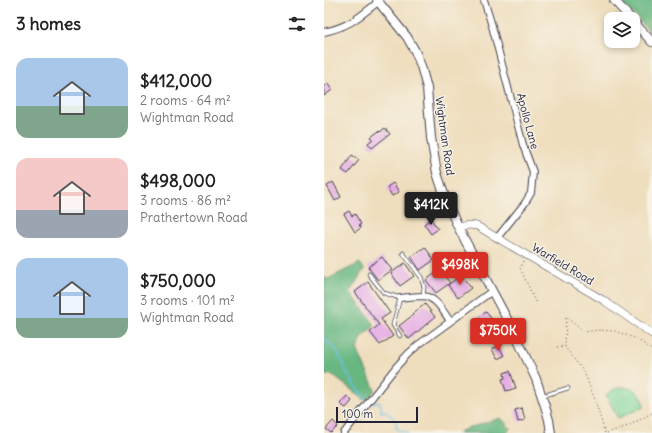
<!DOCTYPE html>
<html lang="en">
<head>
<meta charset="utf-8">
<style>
  body { margin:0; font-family:Delius,sans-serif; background:#f6f6f6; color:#222; height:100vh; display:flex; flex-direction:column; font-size:15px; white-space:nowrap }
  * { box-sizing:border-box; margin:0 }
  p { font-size:13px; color:#767676 }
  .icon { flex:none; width:22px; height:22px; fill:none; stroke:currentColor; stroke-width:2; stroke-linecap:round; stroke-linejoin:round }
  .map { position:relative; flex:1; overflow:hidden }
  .sheet { display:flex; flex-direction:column; background:#fff; width:324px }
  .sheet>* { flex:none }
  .controls { position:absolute; left:280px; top:12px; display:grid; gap:8px }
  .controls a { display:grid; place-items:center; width:36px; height:36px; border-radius:8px; background:#fff; box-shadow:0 2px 6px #0003; font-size:20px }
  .scale { position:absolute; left:12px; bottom:10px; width:82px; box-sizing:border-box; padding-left:4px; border:2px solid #22223b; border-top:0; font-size:11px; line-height:14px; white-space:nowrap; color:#22223b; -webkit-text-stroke:3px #f7f3e8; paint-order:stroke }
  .price { position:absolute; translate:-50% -34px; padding:0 9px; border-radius:4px; background:#d93025; color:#fff; font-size:13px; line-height:26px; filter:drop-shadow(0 1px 2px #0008) }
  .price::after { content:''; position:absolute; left:50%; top:24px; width:12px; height:9px; margin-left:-6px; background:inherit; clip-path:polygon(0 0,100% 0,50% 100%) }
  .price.on { background:#222; color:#fff }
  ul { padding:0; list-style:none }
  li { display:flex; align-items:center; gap:12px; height:100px; padding:0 16px }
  li span { display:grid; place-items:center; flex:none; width:112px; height:80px; border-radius:12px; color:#555 }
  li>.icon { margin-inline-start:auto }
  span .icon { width:48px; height:48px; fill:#fffc; stroke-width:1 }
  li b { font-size:17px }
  h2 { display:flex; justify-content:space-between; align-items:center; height:48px; padding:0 16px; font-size:17px }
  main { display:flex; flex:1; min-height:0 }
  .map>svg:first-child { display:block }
</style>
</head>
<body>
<main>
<section class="sheet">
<h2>3 homes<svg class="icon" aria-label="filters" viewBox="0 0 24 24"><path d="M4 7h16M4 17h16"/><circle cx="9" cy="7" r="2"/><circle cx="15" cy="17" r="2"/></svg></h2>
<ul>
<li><span style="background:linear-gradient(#a9c7e8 60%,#7fa58c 0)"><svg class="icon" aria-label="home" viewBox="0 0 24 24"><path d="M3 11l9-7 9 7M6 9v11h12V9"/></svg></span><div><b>$412,000</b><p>2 rooms · 64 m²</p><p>Wightman Road</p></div></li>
<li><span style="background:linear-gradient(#f6c9c9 65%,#9aa5b1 0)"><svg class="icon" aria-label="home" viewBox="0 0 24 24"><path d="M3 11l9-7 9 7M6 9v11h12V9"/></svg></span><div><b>$498,000</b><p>3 rooms · 86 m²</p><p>Prathertown Road</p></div></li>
<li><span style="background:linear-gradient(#a9c7e8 75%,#7fa58c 0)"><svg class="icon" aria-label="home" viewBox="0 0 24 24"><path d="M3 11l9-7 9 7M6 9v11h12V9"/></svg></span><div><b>$750,000</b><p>3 rooms · 101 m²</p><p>Wightman Road</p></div></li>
</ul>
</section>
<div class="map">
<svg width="328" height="433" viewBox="0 0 328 433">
  <rect width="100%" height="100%" fill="#f7f3e8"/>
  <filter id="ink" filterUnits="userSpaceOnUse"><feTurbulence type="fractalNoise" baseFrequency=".025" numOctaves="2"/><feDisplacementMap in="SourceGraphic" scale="8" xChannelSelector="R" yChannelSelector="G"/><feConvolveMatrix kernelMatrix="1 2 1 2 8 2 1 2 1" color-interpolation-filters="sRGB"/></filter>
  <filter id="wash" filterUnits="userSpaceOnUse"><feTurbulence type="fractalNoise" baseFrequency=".012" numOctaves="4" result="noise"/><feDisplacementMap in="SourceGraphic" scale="16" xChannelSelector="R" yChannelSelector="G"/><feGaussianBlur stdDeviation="0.9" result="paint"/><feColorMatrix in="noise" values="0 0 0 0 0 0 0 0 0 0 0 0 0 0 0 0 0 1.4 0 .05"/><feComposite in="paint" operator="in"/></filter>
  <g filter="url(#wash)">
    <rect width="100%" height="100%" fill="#efdebd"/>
    <path fill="#80d699" stroke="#517c6a" d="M297,387C309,387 320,394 320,407L294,418L282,395C287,391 291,388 297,387Z"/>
    <g fill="#68b781" stroke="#456c5e">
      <path d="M296,0H328V34Z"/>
      <path d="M36,263L40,269L26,292L51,325L39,336L33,349L51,390L42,401L7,374L0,376V277L4,279Z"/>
      <path d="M177,418L186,428L183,433H133L144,428Z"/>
    </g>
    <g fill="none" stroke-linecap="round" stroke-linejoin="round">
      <g stroke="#6dc0e9" stroke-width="1.5">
        <path d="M0,338L13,351L19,362L23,373L34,390L42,399"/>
        <path d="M47,402L49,403L55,402L57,405V412L61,411L72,420V425L73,429L84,433"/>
      </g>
    </g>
    <g id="blocks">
      <g fill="#e5a9e4">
        <path d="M3,83L8,90L0,96V86Z"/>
        <path d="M61,128L66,134L48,148L44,143L49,139L47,137L55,131L56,132Z"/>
        <path d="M28,155L35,160L24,174L18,170Z"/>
        <path d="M9,182L17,197L11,201L3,186Z"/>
        <path d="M69,183L75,192L68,196L63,187Z"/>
        <path d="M89,196L97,207L90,213L82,202Z"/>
        <path d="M25,211L28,216L31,214L37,224L35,225L37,228L31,232L20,214Z"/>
        <path d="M107,219L114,229L107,234L100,224Z"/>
        <path d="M101,247L110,260L96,270L87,257Z"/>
        <path d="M58,257L68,270L54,280L44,267Z"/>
        <path d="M81,263L90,276L76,286L67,273Z"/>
        <path d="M116,270L126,283L112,293L102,280Z"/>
        <path d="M137,275L147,288L134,298L124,285Z"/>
        <path d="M44,282L66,313L57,319L69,336L56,345L46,332L55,325L31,292Z"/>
        <path d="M101,304L111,317L85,339L75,326L89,315L88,314Z"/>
        <path d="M162,312L167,318L158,326L153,319Z"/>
        <path d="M175,346L180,356L173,359L168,349Z"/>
        <path d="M186,371L192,388L182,391L178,379L181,378L180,373Z"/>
        <path d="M23,396L28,401L22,408L16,404Z"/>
        <path d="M198,408L201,420L194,422L191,410Z"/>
        <path d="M9,421L14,426L7,433L2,429Z"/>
      </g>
    </g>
  </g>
  <g filter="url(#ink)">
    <use href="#blocks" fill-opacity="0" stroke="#413e4e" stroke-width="1"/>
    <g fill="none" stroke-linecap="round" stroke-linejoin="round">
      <g stroke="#413e4e" stroke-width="4.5">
        <g id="service">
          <path d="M79,253L97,277L100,287L99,296"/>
          <path d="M45,274L60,293L76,298L69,325L76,336"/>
          <path d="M218,396L244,388"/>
        </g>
      </g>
      <g stroke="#413e4e" stroke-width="8">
        <g id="minor">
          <path d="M160,0L168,26L199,145L209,172L207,193L201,203L173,238"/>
          <path d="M0,32C26,26 34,18 54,2"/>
          <path d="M76,298C84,297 92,296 99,296C112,297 119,311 126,321"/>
          <path d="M20,433L72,367L84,354L94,345L168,291"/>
        </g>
      </g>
      <g stroke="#413e4e" stroke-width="8">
        <path id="tertiary" d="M134,227L145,225L153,226L279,300L328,334"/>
      </g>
      <g stroke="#413e4e" stroke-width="10">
        <g id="secondary">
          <path d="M53,0L83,37L91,51L97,66L103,88L107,138L113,173L123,203L134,227L191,334L212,379L221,406L225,420L227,433"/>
          <path d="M290,0L307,19"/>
          <path d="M309,21L328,42"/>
        </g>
      </g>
      <g stroke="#413e4e" stroke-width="1" stroke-dasharray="1 3" stroke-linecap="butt">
        <path d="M199,261L196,268L212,303"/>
        <path d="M233,347H241"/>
        <path d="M281,433L271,400L260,372L241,347L242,317L260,332L274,330L291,331L313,339L328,350"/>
        <path d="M283,433L304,426L328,413"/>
      </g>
      <use href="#service" stroke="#fff" stroke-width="3"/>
      <use href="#minor" stroke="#fff" stroke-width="6"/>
      <use href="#tertiary" stroke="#fff" stroke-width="7"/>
      <use href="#secondary" stroke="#fff" stroke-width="8"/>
    </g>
  </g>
  <g text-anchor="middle" stroke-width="3" stroke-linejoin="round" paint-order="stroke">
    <g font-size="11" fill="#22223b" stroke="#f7f3e8">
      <text transform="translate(204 121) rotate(75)" y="4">Apollo Lane</text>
      <text transform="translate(121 136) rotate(82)" y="4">Wightman Road</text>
      <text transform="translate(239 264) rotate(31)" y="4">Warfield Road</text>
    </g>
  </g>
</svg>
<div class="controls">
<a><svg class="icon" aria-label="layers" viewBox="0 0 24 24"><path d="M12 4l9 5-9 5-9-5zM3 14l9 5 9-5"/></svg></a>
</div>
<div class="scale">100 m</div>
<b class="price on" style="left:107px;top:226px">$412K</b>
<b class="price" style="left:136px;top:286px">$498K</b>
<b class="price" style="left:174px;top:352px">$750K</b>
</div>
</main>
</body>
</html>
